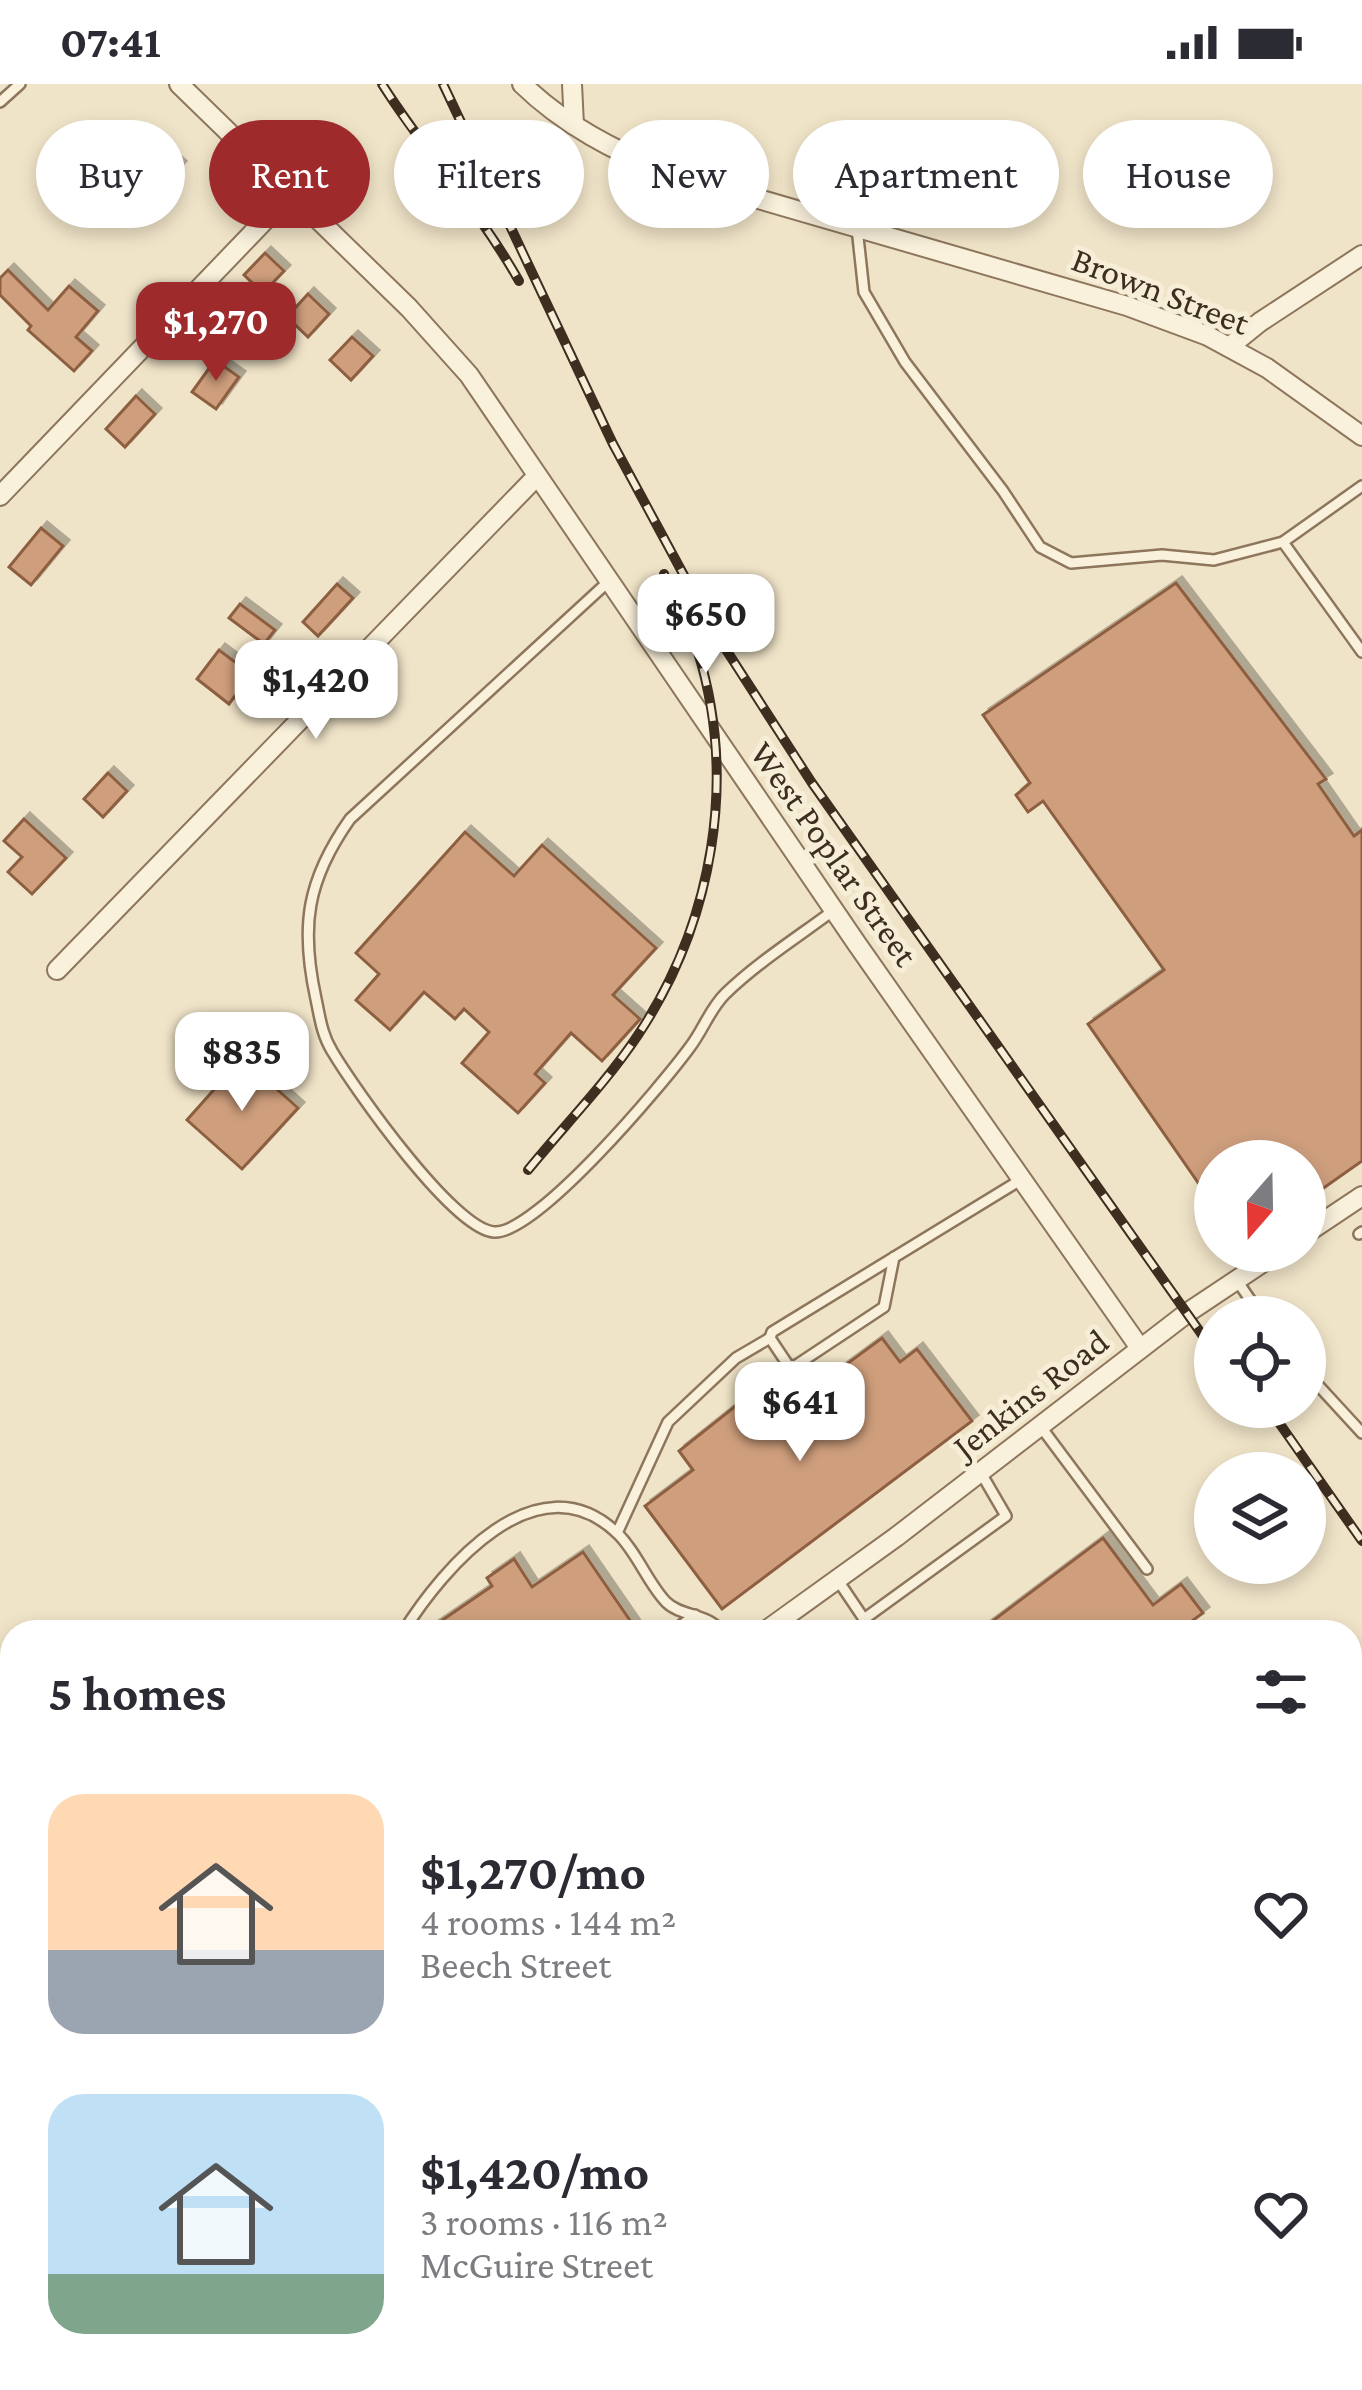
<!DOCTYPE html>
<html lang="en">
<head>
<meta charset="utf-8">
<style>
  body { margin:0; font-family:"Crimson Pro",serif; background:#f2f2f3; color:#2b2b33; height:100vh; display:flex; flex-direction:column; font-size:45px; white-space:nowrap }
  * { box-sizing:border-box; margin:0 }
  p { font-size:39px; color:#7c7c81 }
  .icon { flex:none; width:66px; height:66px; fill:none; stroke:currentColor; stroke-width:2; stroke-linecap:round; stroke-linejoin:round }
  .map { position:relative; flex:1; overflow:hidden }
  .drawer { position:absolute; left:0px; top:1536px; width:1362px; height:771px; display:flex; flex-direction:column; background:#fff; border-radius:36px 36px 0 0; box-shadow:0 6px 18px #0003 }
  .drawer>* { flex:none }
  .banner { position:absolute; left:36px; top:36px; width:1290px; height:108px; display:flex; gap:24px }
  .needle { width:78px; rotate:200deg }
  .tools { position:absolute; left:1194px; top:1056px; display:grid; gap:24px }
  .tools a { display:grid; place-items:center; width:132px; height:132px; border-radius:50%; background:#fff; box-shadow:0 6px 18px #0003; font-size:60px }
  .price { position:absolute; translate:-50% -102px; padding:0 27px; border-radius:24px; background:#fff; color:#222; font-size:39px; line-height:78px; filter:drop-shadow(0 3px 6px #0008) }
  .price::after { content:''; position:absolute; left:50%; top:72px; width:36px; height:27px; margin-left:-18px; background:inherit; clip-path:polygon(0 0,100% 0,50% 100%) }
  .price.current { background:#9e2a2b; color:#fff }
  ul { padding:0; list-style:none }
  li { display:flex; align-items:center; gap:36px; height:300px; padding:0 48px }
  li span { display:grid; place-items:center; flex:none; width:336px; height:240px; border-radius:36px; color:#555 }
  li>.icon { margin-inline-start:auto }
  span .icon { width:144px; height:144px; fill:#fffc; stroke-width:1 }
  li b { font-size:51px }
  h2 { display:flex; justify-content:space-between; align-items:center; height:144px; padding:0 48px; font-size:51px }
  .pill { padding:0 42px; border-radius:54px; background:#fff; box-shadow:0 6px 18px #0003; font-size:42px; line-height:108px }
  .pill.current { background:#9e2a2b; color:#fff }
  .status { display:flex; justify-content:space-between; align-items:center; height:84px; padding:0 60px; background:#fff; direction:ltr }
  .status svg { height:33px; fill:currentColor }
  .map>svg:first-child { display:block }
</style>
</head>
<body>
<div class="status"><b>07:41</b><svg viewBox="0 0 49 12"><path d="M0 12V9h3v3zM5 12V6h3v6zM10 12V3h3v9zM15 12V0h3v12zM26 1h20v11H26zM47 4h2v5h-2z"/></svg></div>
<div class="map">
<svg width="1362" height="2306" viewBox="0 0 1362 2306">
  <defs>
    <filter id="shadow"><feDropShadow dx="6" dy="-6" stdDeviation="0" flood-color="#0004"/></filter>
  </defs>
  <rect width="100%" height="100%" fill="#f0e4c8"/>
  <g fill="none" stroke-linecap="round" stroke-linejoin="round">
    <path stroke="#6f938a" stroke-width="6" d="M1212,2306L1216,2295"/>
  </g>
  <g fill="#cf9f7d" stroke="#8d5f41" stroke-width="3" filter="url(#shadow)">
    <path d="M159,65L180,83L156,109L136,91Z"/>
    <path d="M265,169L284,187L263,209L244,191Z"/>
    <path d="M8,186L48,226L69,202L98,227L76,253L92,267L74,287L28,246L31,242L0,211V194Z"/>
    <path d="M308,210L329,230L308,253L287,233Z"/>
    <path d="M352,253L373,272L351,296L330,276Z"/>
    <path d="M215,276L239,293L216,325L192,308Z"/>
    <path d="M136,312L155,330L125,363L106,345Z"/>
    <path d="M41,444L63,462L31,501L9,483Z"/>
    <path d="M1176,499L1326,695L1318,700L1354,752L1362,746V1077L1305,1117V1077H1215V1123L1088,940L1164,886L1043,717L1028,728L1016,711L1030,699L983,631Z"/>
    <path d="M337,500L353,514L318,552L303,538Z"/>
    <path d="M240,520L275,546L264,560L229,534Z"/>
    <path d="M219,566L251,590L229,620L197,595Z"/>
    <path d="M108,689L127,707L103,733L84,715Z"/>
    <path d="M24,735L66,774L32,810L8,788L22,773L4,757Z"/>
    <path d="M465,748L514,792L542,761L656,864L613,911L640,935L602,977L571,949L535,990L545,999L518,1029L462,979L489,948L464,925L455,935L424,908L390,946L356,916L379,890L356,869Z"/>
    <path d="M242,974L298,1024L242,1085L187,1036Z"/>
    <path d="M882,1254L900,1278L917,1265L972,1337L722,1525L645,1422L693,1386L679,1367L781,1286L790,1290L805,1311Z"/>
    <path d="M1103,1454L1153,1521L1181,1500L1203,1529L1177,1548H978Z"/>
    <path d="M583,1468L638,1548H425L492,1502L487,1494L514,1475L532,1503Z"/>
  </g>
  <g fill="none" stroke-linecap="round" stroke-linejoin="round">
    <g stroke="#8d765c" stroke-width="14">
      <g id="lane">
        <path d="M0,18L20,0"/>
        <path d="M857,144L864,208L905,278L1003,407L1040,463L1071,479L1162,471L1214,476L1283,458L1362,402"/>
        <path d="M1283,458L1362,568"/>
        <path d="M609,497L350,735C307,796 300,842 316,915C320,934 322,951 332,967C354,1004 453,1145 494,1148C536,1151 663,1000 690,963C703,946 710,925 725,910C758,878 798,853 834,826"/>
        <path d="M1359,1150L1362,1148"/>
        <path d="M894,1173L884,1223L795,1282L788,1281L770,1254L772,1248L1022,1095"/>
        <path d="M1238,1198L1262,1233"/>
        <path d="M1305,1287L1362,1349"/>
        <path d="M1041,1343L1147,1485"/>
        <path d="M617,1449L668,1338L736,1274L770,1254"/>
        <path d="M837,1495L864,1535L1006,1432L981,1389"/>
        <path d="M403,1548C443,1484 537,1373 617,1449C637,1468 647,1498 666,1518C681,1533 708,1529 722,1548"/>
        <path d="M672,1548L695,1531"/>
        <path d="M418,2295L446,2306"/>
        <path d="M663,2295L670,2306"/>
        <path d="M1106,2306L1123,2295"/>
      </g>
    </g>
    <g stroke="#8d765c" stroke-width="22">
      <g id="street">
        <path d="M179,0L409,224L469,291L857,860L1140,1264"/>
        <path d="M522,0C564,41 615,67 669,89L1127,222L1208,252L1267,284L1362,352"/>
        <path d="M572,0L574,41"/>
        <path d="M1229,263L1260,238L1362,171"/>
        <path d="M0,412L292,108"/>
        <path d="M57,886L537,392"/>
        <path d="M1305,1150L1362,1112"/>
        <path d="M764,1548L896,1453L1187,1229L1280,1167"/>
        <path d="M0,2067L12,2052"/>
      </g>
    </g>
    <use href="#lane" stroke="#faf1dc" stroke-width="9"/>
    <use href="#street" stroke="#faf1dc" stroke-width="18"/>
    <g stroke="#3d2e20" stroke-width="10">
      <g id="rail">
        <path d="M382,0C425,68 479,126 519,197"/>
        <path d="M443,0L613,360L714,547L812,699L1215,1269"/>
        <path d="M528,1086C564,1042 606,999 638,951C713,838 738,695 697,565C688,540 675,515 664,490"/>
        <path d="M1268,1323L1362,1457"/>
      </g>
    </g>
    <use href="#rail" stroke="#f7eed8" stroke-width="6" stroke-dasharray="18" stroke-linecap="butt"/>
  </g>
  <g text-anchor="middle" stroke-width="10" stroke-linejoin="round" paint-order="stroke">
    <g font-size="36" fill="#3d2e20" stroke="#f7eed8">
      <text transform="translate(1161 206) rotate(21)" y="13">Brown Street</text>
      <text transform="translate(835 769) rotate(55)" y="13">West Poplar Street</text>
      <text transform="translate(1030 1309) rotate(-38)" y="13">Jenkins Road</text>
    </g>
  </g>
</svg>
<div class="tools">
<a><svg class="needle" viewBox="-14 -14 28 28"><path d="M0-13l5 13h-10z" fill="#e53935"/><path d="M0 13l5-13h-10z" fill="#7c7c81"/></svg></a>
<a><svg class="icon" aria-label="locate" viewBox="0 0 24 24"><circle cx="12" cy="12" r="6"/><path d="M12 2v4M12 18v4M2 12h4M18 12h4"/></svg></a>
<a><svg class="icon" aria-label="layers" viewBox="0 0 24 24"><path d="M12 4l9 5-9 5-9-5zM3 14l9 5 9-5"/></svg></a>
</div>
<b class="price current" style="left:216px;top:300px">$1,270</b>
<b class="price" style="left:706px;top:592px">$650</b>
<b class="price" style="left:316px;top:658px">$1,420</b>
<b class="price" style="left:242px;top:1030px">$835</b>
<b class="price" style="left:800px;top:1380px">$641</b>
<div class="banner">
<a class="pill">Buy</a>
<a class="pill current">Rent</a>
<a class="pill">Filters</a>
<a class="pill">New</a>
<a class="pill">Apartment</a>
<a class="pill">House</a>
</div>
<section class="drawer">
<h2>5 homes<svg class="icon" aria-label="filters" viewBox="0 0 24 24"><path d="M4 7h16M4 17h16"/><circle cx="9" cy="7" r="2"/><circle cx="15" cy="17" r="2"/></svg></h2>
<ul>
<li><span style="background:linear-gradient(#ffd9b3 65%,#9aa5b1 0)"><svg class="icon" aria-label="home" viewBox="0 0 24 24"><path d="M3 11l9-7 9 7M6 9v11h12V9"/></svg></span><div><b>$1,270/mo</b><p>4 rooms · 144 m²</p><p>Beech Street</p></div><svg class="icon" aria-label="heart" viewBox="0 0 24 24"><path d="M12 20l-8-8c-3-5 5-10 8-4 3-6 11-1 8 4z"/></svg></li>
<li><span style="background:linear-gradient(#bfe0f5 75%,#7fa58c 0)"><svg class="icon" aria-label="home" viewBox="0 0 24 24"><path d="M3 11l9-7 9 7M6 9v11h12V9"/></svg></span><div><b>$1,420/mo</b><p>3 rooms · 116 m²</p><p>McGuire Street</p></div><svg class="icon" aria-label="heart" viewBox="0 0 24 24"><path d="M12 20l-8-8c-3-5 5-10 8-4 3-6 11-1 8 4z"/></svg></li>
</ul>
</section>
</div>
</body>
</html>
